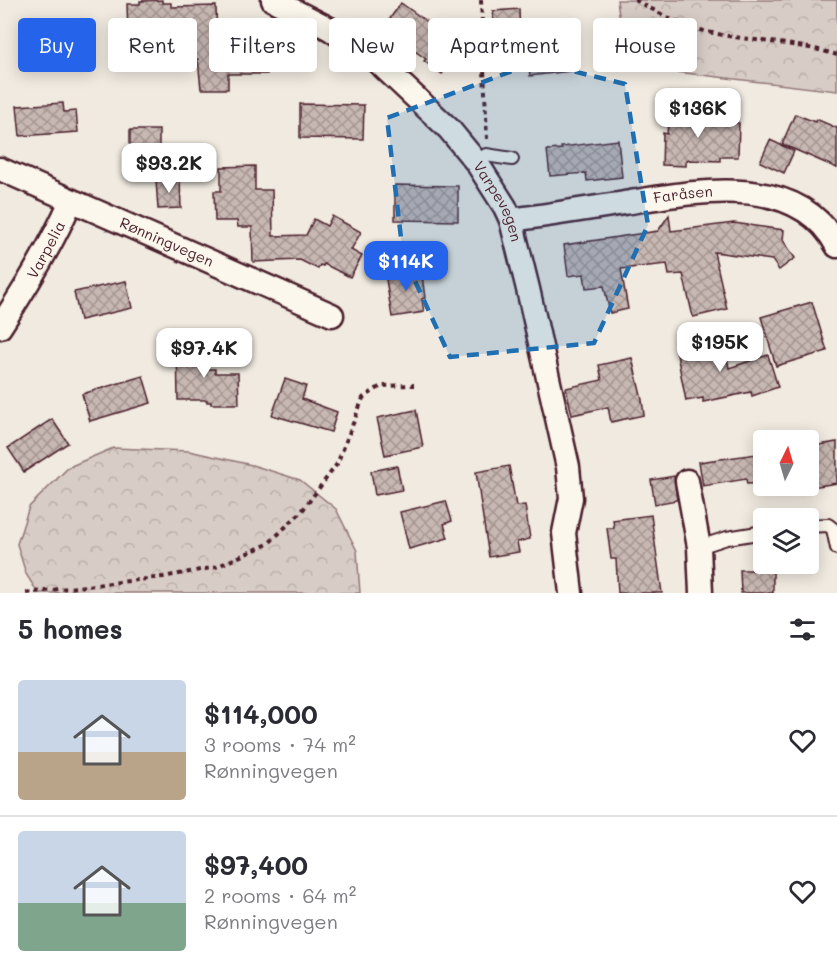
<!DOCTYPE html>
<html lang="en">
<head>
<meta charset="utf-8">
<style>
  body { margin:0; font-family:Mali,sans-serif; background:#f7f7f7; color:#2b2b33; height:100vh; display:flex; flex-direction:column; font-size:22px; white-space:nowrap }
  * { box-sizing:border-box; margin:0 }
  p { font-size:20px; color:#7c7c81 }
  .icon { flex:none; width:33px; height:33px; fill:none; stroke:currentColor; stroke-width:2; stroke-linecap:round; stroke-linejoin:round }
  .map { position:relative; height:593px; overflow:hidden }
  .details { display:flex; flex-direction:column; background:#fff; flex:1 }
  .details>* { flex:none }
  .guide { position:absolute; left:18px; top:18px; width:801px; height:54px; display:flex; gap:12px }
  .needle { width:39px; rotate:5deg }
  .controls { position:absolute; left:753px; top:430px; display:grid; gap:12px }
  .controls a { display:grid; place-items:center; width:66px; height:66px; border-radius:6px; background:#fff; box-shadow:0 3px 15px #0003; font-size:30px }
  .price { position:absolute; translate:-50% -51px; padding:0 14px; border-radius:12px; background:#fff; color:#222; font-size:20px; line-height:39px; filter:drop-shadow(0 2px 3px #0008) }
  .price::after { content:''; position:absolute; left:50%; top:36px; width:18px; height:14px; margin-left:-9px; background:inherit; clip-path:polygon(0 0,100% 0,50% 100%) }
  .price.on { background:#2563eb; color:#fff }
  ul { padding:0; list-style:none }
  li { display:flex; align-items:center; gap:18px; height:150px; padding:0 18px }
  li+li { border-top:2px solid #e1e1e2 }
  li span { display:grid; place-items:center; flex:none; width:168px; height:120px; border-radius:6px; color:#555 }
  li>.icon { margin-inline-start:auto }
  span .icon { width:72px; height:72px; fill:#fffc; stroke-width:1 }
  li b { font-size:26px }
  h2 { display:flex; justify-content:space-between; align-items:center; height:72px; padding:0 18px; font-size:26px }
  .chip { padding:0 21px; border-radius:6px; background:#fff; box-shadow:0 3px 15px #0003; font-size:21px; line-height:54px }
  .chip.on { background:#2563eb; color:#fff }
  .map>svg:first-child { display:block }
</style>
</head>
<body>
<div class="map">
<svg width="837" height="593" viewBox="0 0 837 593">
  <defs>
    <pattern id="forest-crowns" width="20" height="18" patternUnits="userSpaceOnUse" patternTransform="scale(1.5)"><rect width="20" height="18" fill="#d8ccc6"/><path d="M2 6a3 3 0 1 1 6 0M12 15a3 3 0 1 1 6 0" fill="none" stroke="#bbafaa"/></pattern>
    <pattern id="building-cross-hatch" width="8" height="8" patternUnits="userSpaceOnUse" patternTransform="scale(1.5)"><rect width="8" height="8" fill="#c8b8b3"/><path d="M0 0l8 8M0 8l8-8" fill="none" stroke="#a49592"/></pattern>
  </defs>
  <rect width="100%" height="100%" fill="#f0eae0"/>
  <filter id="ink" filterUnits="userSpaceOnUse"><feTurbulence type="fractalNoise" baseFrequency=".0167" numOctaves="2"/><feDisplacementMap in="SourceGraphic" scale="12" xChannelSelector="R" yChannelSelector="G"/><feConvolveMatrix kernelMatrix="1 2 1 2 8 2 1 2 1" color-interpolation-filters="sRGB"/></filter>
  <g filter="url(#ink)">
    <g fill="url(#forest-crowns)" stroke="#917678" stroke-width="1.5">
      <path d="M617,0H837V91L626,66Z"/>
      <path d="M113,448L189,451L252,465L300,480L336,509L357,551L360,593H38L26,574L17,544L29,507L69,467Z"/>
    </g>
    <g fill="url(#building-cross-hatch)" stroke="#4a1f2b" stroke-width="1.5">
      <path d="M162,0V3H171V7L216,6L217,45L267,44V74H228V89H201L198,59L147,61L146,33H128L127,4H140V1Z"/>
      <path d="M401,3L444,34L439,42L456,54L442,74L424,61L426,59L383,28Z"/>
      <path d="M519,9L520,39L495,40L493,11Z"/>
      <path d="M574,38L578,70L530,76L526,44Z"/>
      <path d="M63,103L64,112L76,111L78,132L20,136L17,106Z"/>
      <path d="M300,104L364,105L363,139L300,138Z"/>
      <path d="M690,111H711V122L739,123L738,157H720V161L686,160V166L662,165L663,133L667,134L669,113L690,115Z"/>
      <path d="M795,114L815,122L816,119L837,128V168L782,144Z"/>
      <path d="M130,130H159V152H164L165,176L130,177Z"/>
      <path d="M618,140L622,177L587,181L586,173L550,176L547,150L562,149L561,147Z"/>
      <path d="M770,140L794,151L784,173L760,162Z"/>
      <path d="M255,166V190H272L273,236L306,235L314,219L327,226L332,216L361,232L351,250L362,256L350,277L324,264L323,266L320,265L318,269L300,260L253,262L252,227H238L237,221H215L214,191H221V167Z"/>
      <path d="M180,179L181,208L158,209L156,180Z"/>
      <path d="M395,185L458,186V221L395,220Z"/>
      <path d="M669,215L671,231L734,223L784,230L783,240L795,258L779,270L772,260L714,252L727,309L693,317L683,274L669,275L667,264L621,269L628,309L610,313L604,286L586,288L584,274L568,276L564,245L658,231Z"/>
      <path d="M421,267L425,298L422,299L424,312L392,317L385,273Z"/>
      <path d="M126,281L132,308L80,320L74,292Z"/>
      <path d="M812,302L827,351L776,366L761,317Z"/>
      <path d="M702,336L705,352L725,348L729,368L768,355L778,387L752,396L751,392L703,402V398L686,401L675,344Z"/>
      <path d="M203,344V369H215V373H238L239,404H211V402H207V400H178L177,345Z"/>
      <path d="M632,358L642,400L644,415L611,422L608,407L572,415L566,388L602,380L599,365Z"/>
      <path d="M143,376L151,403L90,421L82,394Z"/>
      <path d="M285,379L306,386L302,399L337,412L331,432L272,415Z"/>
      <path d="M416,410L423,447L385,455L377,418Z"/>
      <path d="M52,419L68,443L24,472L8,448Z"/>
      <path d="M837,442V483L812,487L808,465V447Z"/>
      <path d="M764,453V483L747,484L746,479L703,486L699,462Z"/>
      <path d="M397,466L402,490L375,495L371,471Z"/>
      <path d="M509,466L516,506L525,505L530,539L517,542L519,552L489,557L476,472Z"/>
      <path d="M674,476L677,500L655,504L651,480Z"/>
      <path d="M446,501L452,521L444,524L448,538L409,549L400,512Z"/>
      <path d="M651,515L662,593H618L616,559H611L607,528H614L613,520Z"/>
      <path d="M740,570H773V593H741Z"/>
    </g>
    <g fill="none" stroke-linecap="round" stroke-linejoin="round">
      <g stroke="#4a1f2b" stroke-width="16">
        <g id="service">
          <path d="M477,163L486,155L512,159"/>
          <path d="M808,526L828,525L833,529L837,548"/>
          <path d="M699,547L727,538L764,532"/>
        </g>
      </g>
      <g stroke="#4a1f2b" stroke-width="27">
        <g id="minor">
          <path id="s1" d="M273,0L330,29L379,63L449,129L477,163L505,207L511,220L528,289L568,467L571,498L564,533L571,593"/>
          <path id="s2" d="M0,169L332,315"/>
          <path id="s3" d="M511,220C549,215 586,209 624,203C693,192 797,170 837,246"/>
          <path id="s4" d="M0,327C27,286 51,246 71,201"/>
          <path d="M687,481L699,547L701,593"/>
        </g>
      </g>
      <g stroke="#4a1f2b" stroke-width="4" stroke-dasharray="4.5 4.5" stroke-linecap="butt">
        <path d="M481,0L487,139"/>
        <path d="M635,0C659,13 685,28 713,33C754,42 796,42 837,55"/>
        <path d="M26,593L163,577L216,567L268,544L302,511L337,464L363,398L381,386L414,385"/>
      </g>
      <use href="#service" stroke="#fbf7ec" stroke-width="12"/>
      <use href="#minor" stroke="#fbf7ec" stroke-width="22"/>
    </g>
  </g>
  <path fill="#1f6fb2" fill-opacity="0.2" stroke="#1f6fb2" stroke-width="4.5" stroke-dasharray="12 8" stroke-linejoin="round" d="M536,62L625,84L648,225L594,343L450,357L403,255L387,118Z"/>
  <g text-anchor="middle" stroke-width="4.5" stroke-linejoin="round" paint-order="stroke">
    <g font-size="15" fill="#4a1f2b" stroke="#fbf7ec">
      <text dy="5" stroke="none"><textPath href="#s3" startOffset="174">Faråsen</textPath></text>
      <text dy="5" stroke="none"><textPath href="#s1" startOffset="308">Varpevegen</textPath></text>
      <text dy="5" stroke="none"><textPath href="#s2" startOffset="182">Rønningvegen</textPath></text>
      <text dy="5" stroke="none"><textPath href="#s4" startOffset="90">Varpelia</textPath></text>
    </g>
  </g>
</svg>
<div class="controls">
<a><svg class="needle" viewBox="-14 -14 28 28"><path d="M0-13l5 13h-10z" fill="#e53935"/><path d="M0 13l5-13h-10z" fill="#7c7c81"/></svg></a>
<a><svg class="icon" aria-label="layers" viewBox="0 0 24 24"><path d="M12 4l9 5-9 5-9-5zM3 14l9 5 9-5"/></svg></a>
</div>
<b class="price" style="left:698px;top:139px">$136K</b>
<b class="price" style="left:169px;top:194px">$93.2K</b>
<b class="price on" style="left:406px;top:292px">$114K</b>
<b class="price" style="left:720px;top:373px">$195K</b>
<b class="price" style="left:204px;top:379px">$97.4K</b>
<div class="guide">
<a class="chip on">Buy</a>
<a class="chip">Rent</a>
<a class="chip">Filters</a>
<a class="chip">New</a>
<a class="chip">Apartment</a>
<a class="chip">House</a>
</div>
</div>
<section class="details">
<h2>5 homes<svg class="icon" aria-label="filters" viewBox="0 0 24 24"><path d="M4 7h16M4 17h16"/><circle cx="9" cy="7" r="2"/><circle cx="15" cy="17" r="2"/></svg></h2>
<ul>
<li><span style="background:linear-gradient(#c9d6e8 60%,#b9a48a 0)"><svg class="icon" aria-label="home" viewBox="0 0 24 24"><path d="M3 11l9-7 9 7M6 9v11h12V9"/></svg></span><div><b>$114,000</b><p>3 rooms · 74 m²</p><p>Rønningvegen</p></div><svg class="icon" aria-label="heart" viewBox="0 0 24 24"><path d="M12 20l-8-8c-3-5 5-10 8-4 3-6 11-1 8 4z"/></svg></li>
<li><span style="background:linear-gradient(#c9d6e8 60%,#7fa58c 0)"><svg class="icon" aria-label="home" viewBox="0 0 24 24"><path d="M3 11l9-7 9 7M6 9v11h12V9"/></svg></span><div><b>$97,400</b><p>2 rooms · 64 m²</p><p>Rønningvegen</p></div><svg class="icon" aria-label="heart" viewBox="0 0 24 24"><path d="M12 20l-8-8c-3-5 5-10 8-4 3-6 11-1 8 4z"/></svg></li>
</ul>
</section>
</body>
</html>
